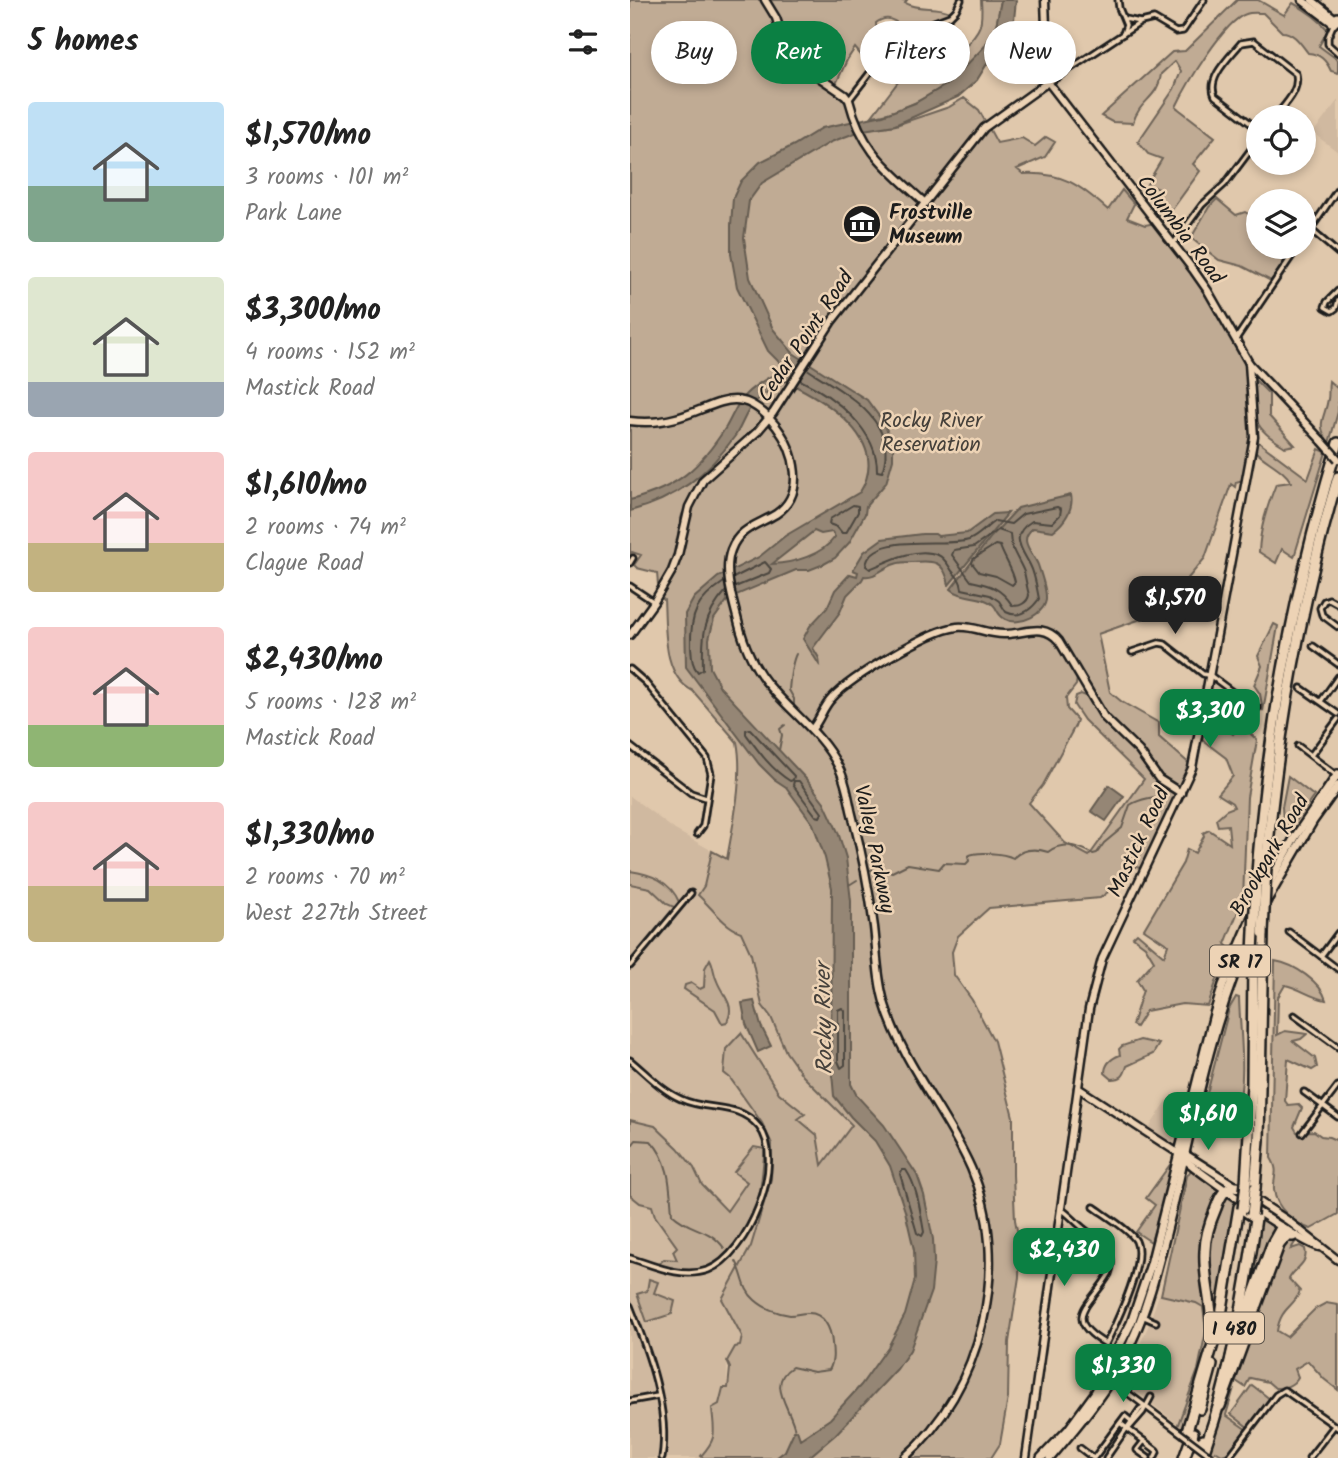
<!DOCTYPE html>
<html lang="en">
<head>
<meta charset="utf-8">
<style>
  body { margin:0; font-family:Kalam,sans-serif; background:#f2f2f2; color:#222; height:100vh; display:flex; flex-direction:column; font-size:26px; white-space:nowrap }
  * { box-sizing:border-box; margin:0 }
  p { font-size:23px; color:#767676 }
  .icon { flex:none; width:38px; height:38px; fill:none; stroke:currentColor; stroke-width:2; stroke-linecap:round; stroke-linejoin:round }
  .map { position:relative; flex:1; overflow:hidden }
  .details { display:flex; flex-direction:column; background:#fff; width:630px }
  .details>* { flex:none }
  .top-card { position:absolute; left:21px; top:21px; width:581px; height:63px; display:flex; gap:14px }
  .controls { position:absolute; left:616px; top:105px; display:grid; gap:14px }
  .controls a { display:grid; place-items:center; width:70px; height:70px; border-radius:50%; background:#fff; box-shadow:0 4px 10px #0003; font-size:35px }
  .price { position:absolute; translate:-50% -60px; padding:0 16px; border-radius:14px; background:#0b8043; color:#fff; font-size:23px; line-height:46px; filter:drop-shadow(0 2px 4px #0008) }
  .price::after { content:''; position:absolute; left:50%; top:42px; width:21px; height:16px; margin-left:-10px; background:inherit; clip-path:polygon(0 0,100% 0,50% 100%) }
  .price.current { background:#222; color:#fff }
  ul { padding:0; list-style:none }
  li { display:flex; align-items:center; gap:21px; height:175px; padding:0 28px }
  li span { display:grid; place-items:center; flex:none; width:196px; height:140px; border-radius:7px; color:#555 }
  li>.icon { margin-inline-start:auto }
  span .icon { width:84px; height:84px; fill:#fffc; stroke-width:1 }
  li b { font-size:30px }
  h2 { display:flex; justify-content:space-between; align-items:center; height:84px; padding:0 28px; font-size:30px }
  .pill { padding:0 24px; border-radius:32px; background:#fff; box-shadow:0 4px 10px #0003; font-size:24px; line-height:63px }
  .pill.current { background:#0b8043; color:#fff }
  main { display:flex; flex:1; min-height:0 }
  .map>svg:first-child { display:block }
</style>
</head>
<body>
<main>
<section class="details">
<h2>5 homes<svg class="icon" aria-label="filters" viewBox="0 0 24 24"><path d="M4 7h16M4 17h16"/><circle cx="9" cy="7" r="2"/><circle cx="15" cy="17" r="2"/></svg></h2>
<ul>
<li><span style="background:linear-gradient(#bfe0f5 60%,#7fa58c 0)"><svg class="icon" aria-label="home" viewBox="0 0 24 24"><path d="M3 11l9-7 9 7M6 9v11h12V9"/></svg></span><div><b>$1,570/mo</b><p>3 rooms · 101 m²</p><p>Park Lane</p></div></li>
<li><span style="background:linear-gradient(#dfe7d0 75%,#9aa5b1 0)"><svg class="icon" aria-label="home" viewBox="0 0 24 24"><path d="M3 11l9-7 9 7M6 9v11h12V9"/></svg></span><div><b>$3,300/mo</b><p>4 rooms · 152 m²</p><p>Mastick Road</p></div></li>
<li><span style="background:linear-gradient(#f6c9c9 65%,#c2b280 0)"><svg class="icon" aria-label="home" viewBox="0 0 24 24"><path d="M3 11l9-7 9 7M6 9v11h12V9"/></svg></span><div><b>$1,610/mo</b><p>2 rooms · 74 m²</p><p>Clague Road</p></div></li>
<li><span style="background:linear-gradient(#f6c9c9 70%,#8fb573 0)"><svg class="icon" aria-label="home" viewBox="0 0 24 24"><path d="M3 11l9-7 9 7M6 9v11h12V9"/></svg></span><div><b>$2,430/mo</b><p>5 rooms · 128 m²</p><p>Mastick Road</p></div></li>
<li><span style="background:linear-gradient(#f6c9c9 60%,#c2b280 0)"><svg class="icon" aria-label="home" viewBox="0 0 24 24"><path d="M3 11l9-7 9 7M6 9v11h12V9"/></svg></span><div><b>$1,330/mo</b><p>2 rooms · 70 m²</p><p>West 227th Street</p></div></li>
</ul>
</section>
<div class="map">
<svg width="708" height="1458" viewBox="0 0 708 1458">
  <rect width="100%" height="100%" fill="#e0c8ac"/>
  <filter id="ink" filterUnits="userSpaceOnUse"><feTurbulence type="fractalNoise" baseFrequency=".0143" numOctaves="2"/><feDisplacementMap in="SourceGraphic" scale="14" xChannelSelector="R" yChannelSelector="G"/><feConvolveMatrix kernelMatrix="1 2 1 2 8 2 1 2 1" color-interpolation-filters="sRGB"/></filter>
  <g filter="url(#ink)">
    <g fill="#d0b9a0">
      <path d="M708,100V152L683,133Z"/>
      <path d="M0,796L45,830L97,859L110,929L121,954L132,1005L141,1017L156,1052L173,1076L222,1125L92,1299L112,1336L110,1342L114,1352L97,1361V1396L85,1444L77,1458H0Z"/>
      <path d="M538,1099L553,1102L544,1140L540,1145L517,1131Z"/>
      <path d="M529,1295L566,1303L573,1307L576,1331L568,1370L549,1425L493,1381L517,1329Z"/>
    </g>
    <g fill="#c0ab94" stroke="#6e6458" stroke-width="2" fill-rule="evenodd">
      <path d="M0,0H134L145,11L157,57L214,94L229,130L266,125L319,107L334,98L349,110L367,143L392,138L405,146L416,137L425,142L415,157L387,169L393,174C433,172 450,185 478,210L492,190L504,204L497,218L515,225L525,223L577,290L618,361L624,437L616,479L606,482L605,487L601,484L575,558L540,600L514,618L468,634L480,692L492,702L529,723V737L562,766L547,798H545L511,868L501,866L478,892L470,898L359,908L328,936L322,952L324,975L342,1000L364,1041L383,1117V1175L385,1220L390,1245L389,1277L379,1342L378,1398L370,1444L361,1458H73L71,1456C88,1437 84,1433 82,1408L89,1404L93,1388H98L100,1368L97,1361L105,1347L110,1346L112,1336L92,1299L121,1246L141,1179L142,1144L132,1123L100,1078L94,1073L96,1049L111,1033L149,1093L175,1114L168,1119L187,1135L192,1165L222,1125L173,1076L156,1052L141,1017L132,1005L121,954L111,932C95,927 81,907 68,895L74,886L82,851L97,859C103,824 114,777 107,742L63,691C32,676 36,629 34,600L28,595C44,566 59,550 52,515C43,538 53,569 28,585L27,573L7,568L4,565L11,555L2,552L0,557ZM447,678L458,697L451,694L446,696L444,705L454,720L514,779L459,856L435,843L399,803L413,785L445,726L447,720L437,709L436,698L446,685Z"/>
      <path d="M136,0H277L275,3C290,11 306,5 320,12C312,19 288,30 277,27C264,23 259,13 246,23L247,39L244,44L249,55L241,67L225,48L217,60L205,86C192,77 173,68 162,56C148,41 152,17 136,0Z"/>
      <path d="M351,0H371C369,9 369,19 365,27C349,69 287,111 242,116L307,31L333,48C351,30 353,25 351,0Z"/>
      <path d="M607,0H628L654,15L663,3C676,10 689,19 698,30L689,46L708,60V73L701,71C696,60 690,54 678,53C671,44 664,32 652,32L633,13C628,13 621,12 616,14C594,21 556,86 546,107L585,137L563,164L570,171L533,222L523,208L531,190L517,184L532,159L518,154L508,142L544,89L551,71L545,61L531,74C528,99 510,99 503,123L482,122L471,116L542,52L555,51Z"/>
      <path d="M587,199L606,215L615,212L628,220V247H664L641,281L612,266L589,260L561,238L579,207Z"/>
      <path d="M625,380L639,394V416L665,445L655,447C643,439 632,433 626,420Z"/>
      <path d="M699,381L707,388L708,385V412L699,443C685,423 695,419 698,399C699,394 698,387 699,381Z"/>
      <path d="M627,441L678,479L689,449L696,452L664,557L652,549L646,563L629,552C630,528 637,507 646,484L661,482C654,469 636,462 625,451Z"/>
      <path d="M644,624L648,626L633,711L630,694L624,685L632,666L628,656Z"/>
      <path d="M576,712L603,734L611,725L627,740L617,797L613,899L595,944L598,947L578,1006L552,1004L516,1011L506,1027L502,1025L513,990L507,980L524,961L515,946L503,937L507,933L534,956L538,945L514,929L553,863L557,849L565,853L574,836L573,833L579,830L600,844L598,825L588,826L586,819L596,810L604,807L602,803L588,794L603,776L596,758L571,739Z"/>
      <path d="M658,776L684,796L664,824L658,826L653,821L652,807Z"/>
      <path d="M0,871C21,874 40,881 49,902L46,908L37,904L20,888L0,884Z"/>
      <path d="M80,959C84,966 83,973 87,981C93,997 106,1004 97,1022L92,1023L85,1010L54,989L55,985L61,983L70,989L74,987L75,968Z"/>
      <path d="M645,961C664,964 691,982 696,1000C681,998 670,988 655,985L648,997L647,1035L655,1031L677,1034L671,1039L663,1041L685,1058L687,1067L682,1070L658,1059L655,1101L658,1105L668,1104L672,1108L664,1127L667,1132L684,1131L691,1136L699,1137L708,1141V1214L681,1229C665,1224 646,1209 644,1190C643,1175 650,1173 641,1158Z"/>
      <path d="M606,997L609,998C610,1034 617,1075 607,1111L585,1117L578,1135L570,1136L568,1128L599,1009Z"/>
      <path d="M510,1040L529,1044L523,1054L497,1066C494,1076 492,1079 482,1079L475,1073C475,1064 482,1058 490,1055L489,1049L492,1046Z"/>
      <path d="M0,1120L25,1126L48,1148L64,1168L72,1185L97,1211L117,1182L104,1172L124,1147L135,1149C132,1169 132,1191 126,1210C117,1239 88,1271 55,1271C46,1271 37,1267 29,1264L34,1259L47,1260L43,1251L47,1247L25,1216L22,1206L10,1203L0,1195Z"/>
      <path d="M544,1159L521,1242L506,1232L525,1205L516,1198Z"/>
      <path d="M561,1170L586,1185L588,1192L587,1198L575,1230L581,1326L578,1354L556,1434L547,1427L568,1370L576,1331L573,1307L566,1303L531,1295L557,1176Z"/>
      <path d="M597,1192L610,1200L585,1342L577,1263L582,1224Z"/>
      <path d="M629,1213L651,1228L609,1323Z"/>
      <path d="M667,1239L661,1249L670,1246L675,1249C679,1264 664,1268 659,1279L670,1291C664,1308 651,1306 647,1331L657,1337L685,1309L696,1303L708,1305V1390L694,1379L678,1361L665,1369L668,1377C663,1386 655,1388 645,1388L638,1382L620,1378L615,1387L606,1381L596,1415L617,1430L601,1452L592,1455L585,1451L583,1455L575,1448L651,1240Z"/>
      <path d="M19,1279L28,1282L24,1293L45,1301L42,1314L17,1322L7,1294L17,1291Z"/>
      <path d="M622,1385L641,1400L619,1428L601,1414Z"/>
    </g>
    <g fill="#958674" stroke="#655c51" stroke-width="2" fill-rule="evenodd">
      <path d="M371,0H386L384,20L347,80L328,97L265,125L233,130L201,142L132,183L119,201L114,238L120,278L143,329L163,353L237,400L254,423L263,446V459L256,483L236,506L235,514L219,543L205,558L194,564L179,570H166L99,598L84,619L79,639L80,668L90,687L176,779L194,802L208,832L216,858L221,901V1084L227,1096L254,1125L287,1175L294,1195L303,1239L304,1261L301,1291L280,1350L267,1369L205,1435L178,1458H146L155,1451L164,1431L167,1430L170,1439L200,1419L231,1385L258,1347L275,1315L285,1279L284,1250L275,1211L260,1166L245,1141L221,1117L204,1096L201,1061L202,888L195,858L183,824L156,787L144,779L129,764L56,667L55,614L64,598L88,577L129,557L155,536L230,492C262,441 196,400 155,381C145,388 132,394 124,403C116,411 112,426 105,436C77,475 46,499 0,511V500C47,488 70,468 96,427C102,417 107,403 115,395C126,383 142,376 155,368L138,351L107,287L101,254V225L103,198L111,181L130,162L164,145L192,128L253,115L285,103L319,83L354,47L366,26ZM184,531L191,534L202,532L205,537C192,555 164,563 142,564Z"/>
      <path d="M441,495C444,509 434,523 423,531L403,528C387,541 403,552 408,565C411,574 416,588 416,597C417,614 389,627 375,619C369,616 368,612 365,607C355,594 333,600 321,589L361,537L388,508Z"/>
      <path d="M378,513L319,585C314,560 303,560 282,562C277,562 270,562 265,564C254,567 245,578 234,576L232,580L217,595L210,612L183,648L189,658L190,666L173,639L180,626L197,608L205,590L220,574L227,576L228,572L223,570L234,552L252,539L292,534H305L308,536L337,533L363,514Z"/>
      <path d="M479,785L494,796L476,821L461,811Z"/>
      <path d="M124,1001L131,1026L141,1046L128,1052L116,1024L112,1003Z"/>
    </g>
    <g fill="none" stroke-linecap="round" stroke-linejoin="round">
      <g stroke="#4c463f" stroke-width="2">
        <path d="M170,380C204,396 248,430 247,471L252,472C271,421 212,391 177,369"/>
        <path d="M223,505L228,506V512L216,533H212L207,527L199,524L200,519Z"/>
        <path d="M427,507L431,509L430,515L422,523L402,521C379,535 391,548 400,565C405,574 407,589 409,599C401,610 390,619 376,612L369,601L360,595L332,589C331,580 328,578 322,571C318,565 315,558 308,555C287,546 258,561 240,569L236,566C240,531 316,548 339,540C349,536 357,526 365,521L381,524L393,514Z"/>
        <path d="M368,530L380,534C380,550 389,559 394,572C396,580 397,588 399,595C398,602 389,608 382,605C371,588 360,585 341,581L322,555L324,550L344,547Z"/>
        <path d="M365,545L370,546C374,558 383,570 385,582L382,585L366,576L349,572L342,563L343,559Z"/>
        <path d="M103,578L135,562L141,569L139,573L105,587"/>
        <path d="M94,582C67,600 60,614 61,646C62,656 61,664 68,672L73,669C72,635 73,617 96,591"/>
        <path d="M120,729L164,776L163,780L160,781C141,769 129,752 116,734V730Z"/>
        <path d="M164,781H169L192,813L190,817L186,816L163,785Z"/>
        <path d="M212,1008L215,1011V1065L211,1068L208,1061V1010Z"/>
        <path d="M272,1170H276C288,1188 290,1211 294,1232L292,1236L287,1233L270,1174Z"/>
      </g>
      <g stroke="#655c51" stroke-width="2">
        <path d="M164,705V699L159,690C160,679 161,664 166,654"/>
        <path d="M149,750L152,735L150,729L155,725"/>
        <path d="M241,870L247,868L262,872L278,864L309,869L314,863L336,864L339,861L338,856C346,851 374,853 383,858C393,848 405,848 418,852C432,841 449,846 463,854L467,853L474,843L492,828L500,805C508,800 528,794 536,799"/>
        <path d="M219,885L227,880"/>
        <path d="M0,1148L6,1140L21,1141C40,1161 40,1187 42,1214C61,1232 79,1227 94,1248"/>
        <path d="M106,1261C114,1275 112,1289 125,1300C135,1309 147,1313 160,1315C166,1315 171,1313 177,1313C194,1312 201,1329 202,1343C203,1352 204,1362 199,1370L184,1372L162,1367C135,1384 162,1409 165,1431"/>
      </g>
      <g stroke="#1c1c1c" stroke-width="9">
        <g id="street">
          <path d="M488,0L489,8L496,25L493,34"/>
          <path d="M495,19L510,22"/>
          <path d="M703,25L698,37V44L708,53"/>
          <path d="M420,82L511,22L524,19L546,32L553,31L574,0"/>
          <path d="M219,100L266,39L273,34L320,16L326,10L331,0"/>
          <path d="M628,129L585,96C576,78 600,57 611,43L624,41L666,74C670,91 655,104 645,117"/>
          <path d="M680,229L708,253"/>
          <path d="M674,239L708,189"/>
          <path d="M544,243L572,205L595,184L628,140"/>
          <path d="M708,291L697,302L695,307L702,311L706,308L708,301"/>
          <path d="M606,339L668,247"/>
          <path d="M0,563L3,558"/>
          <path d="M0,586L24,602"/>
          <path d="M708,604L699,599L694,601L690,608L692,615L708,627"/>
          <path d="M683,646L708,664"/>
          <path d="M502,652L529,643L535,644L573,674L581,676L620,705L628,708"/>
          <path d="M0,669L15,682L77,758L81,774L73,826L67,834"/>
          <path d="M671,688L708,714"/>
          <path d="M691,701L708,677"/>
          <path d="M0,746L61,793L76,798"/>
          <path d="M668,746L706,775"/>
          <path d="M682,754L708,719"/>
          <path d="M659,932L708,969"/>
          <path d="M691,956L708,933"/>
          <path d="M0,966L61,893"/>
          <path d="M664,1015L708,1047"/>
          <path d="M0,1060C16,1073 32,1091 51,1099C78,1112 108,1101 129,1127C157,1161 118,1255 78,1270C52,1279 25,1266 0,1258"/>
          <path d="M674,1092L708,1117"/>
          <path d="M672,1133L708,1086"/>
          <path d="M431,1209C440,1215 445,1222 453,1228C469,1241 488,1251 479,1274C461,1306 430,1317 476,1344C486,1323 516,1263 506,1241C500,1230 475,1215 464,1207"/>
          <path d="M0,1306C18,1351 40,1410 32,1458"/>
          <path d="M512,1316L526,1322"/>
          <path d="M482,1381L548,1431"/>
          <path d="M0,1401L28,1396"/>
          <path d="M490,1423L526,1450L527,1452L524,1458"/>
          <path d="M499,1428L513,1412L521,1397"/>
          <path d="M514,1441L507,1450L518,1458"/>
          <path d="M450,1448L463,1458"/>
          <path d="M464,1458L495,1416L501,1421"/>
          <path d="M476,1458L510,1409L515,1406"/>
          <path d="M598,1458L646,1395L654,1390L708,1428"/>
          <path d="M679,1458L704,1426"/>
        </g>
      </g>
      <g stroke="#1c1c1c" stroke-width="11">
        <g id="secondary">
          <path d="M135,0L146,18L159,57L215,95L219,100C232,151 257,168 294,202"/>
          <path d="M415,0L418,82L564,271L578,291L619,363L692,441"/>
          <path d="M672,0L704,24"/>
          <path d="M682,0L707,20"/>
          <path d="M0,421C15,423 31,422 46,418C88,407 109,380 146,426C165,451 177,493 146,514C128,525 109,528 101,550C93,571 103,601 108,621C114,646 126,672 144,691C166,716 193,736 208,766C215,779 218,795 221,810C231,849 239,887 244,927C247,952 247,980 255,1005C273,1064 316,1112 341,1168C383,1263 352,1391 274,1458"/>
          <path d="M0,635L24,602L42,571L48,555L59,507L73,480L127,432L143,413L202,321L354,128L418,82"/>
          <path d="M182,729C190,720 193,707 202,698C221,677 300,630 327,627C343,625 359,635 375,634C395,634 413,622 429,641L474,717L509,751L529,779L551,793"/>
          <path d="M448,1088L548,1153C563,1170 670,1242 689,1247"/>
          <path d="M550,1154H555L607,1187"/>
          <path d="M622,1197L657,1220L708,1260"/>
          <path d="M396,1458L459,1009L472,959L562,768L624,437L619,363"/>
        </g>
      </g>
      <g stroke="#1c1c1c" stroke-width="12">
        <g id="primary">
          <path d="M636,889L665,837L708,774"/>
          <path d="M636,902L683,821L708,786"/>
          <path d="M411,1458L438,1430L465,1393L501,1323L521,1264L584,1014L593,985L624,912"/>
          <path d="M420,1458C450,1423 480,1387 500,1345C519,1305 529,1261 540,1218C563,1123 580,1022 622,932"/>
        </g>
      </g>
      <g stroke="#1c1c1c" stroke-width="14">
        <g id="highway">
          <path d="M707,20L708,18"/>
          <path d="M636,866C648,733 670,604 708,477"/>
          <path d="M626,887C636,735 664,588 708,443"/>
          <path d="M616,1183L622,1084L623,953"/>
          <path d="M625,1188L629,1140L633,933"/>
          <path d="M609,1207L626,1218C615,1296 601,1374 575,1448L556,1434L590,1321Z"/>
          <path d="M651,1228L663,1236H656L649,1245L590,1406L603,1350L642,1244Z"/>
          <path d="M582,1338C584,1308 573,1280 575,1251C575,1236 580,1222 586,1208C590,1197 594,1187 607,1187"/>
          <path d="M570,1409L582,1365"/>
          <path d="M554,1458L563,1433"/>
          <path d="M566,1458L573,1440"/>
        </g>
      </g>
      <use href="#street" stroke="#edd3b5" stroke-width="3.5"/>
      <use href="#secondary" stroke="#edd3b5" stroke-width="6"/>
      <use href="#primary" stroke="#edd3b5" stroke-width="7"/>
      <use href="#highway" stroke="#edd3b5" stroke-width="9"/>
      <g stroke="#1c1c1c" stroke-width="9" stroke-linecap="butt">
        <path id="street-bridge" d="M548,1431L581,1456"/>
      </g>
      <g stroke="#1c1c1c" stroke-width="11" stroke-linecap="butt">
        <path id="secondary-bridge" d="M692,441L708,459"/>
      </g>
      <g stroke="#1c1c1c" stroke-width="14" stroke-linecap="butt">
        <g id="highway-bridge">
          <path d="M633,933L636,866"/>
          <path d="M623,953L626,887"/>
          <path d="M613,1209L616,1183"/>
          <path d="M622,1215L625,1188"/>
        </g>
      </g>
      <use href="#street-bridge" stroke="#edd3b5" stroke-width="3.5"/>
      <use href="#secondary-bridge" stroke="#edd3b5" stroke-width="6"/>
      <use href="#highway-bridge" stroke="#edd3b5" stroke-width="9"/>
    </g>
  </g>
  <defs>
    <g id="museum-disc" transform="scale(2.0125)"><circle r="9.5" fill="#1c1c1c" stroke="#edd3b5"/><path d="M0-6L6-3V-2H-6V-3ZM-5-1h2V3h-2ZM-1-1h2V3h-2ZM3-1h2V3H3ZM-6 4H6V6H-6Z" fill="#fff"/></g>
  </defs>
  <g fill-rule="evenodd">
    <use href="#museum-disc" x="232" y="224"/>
  </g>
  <g text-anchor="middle" stroke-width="5" stroke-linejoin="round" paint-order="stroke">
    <g fill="#edd3b5" stroke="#5b534a" stroke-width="2">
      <rect x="580" y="945.5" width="60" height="31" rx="5"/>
      <rect x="574" y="1312.5" width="60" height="31" rx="5"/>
    </g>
    <g font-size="19" font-weight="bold" fill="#1c1c1c">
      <text x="610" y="968">SR 17</text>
      <text x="604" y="1335">I 480</text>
    </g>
    <g font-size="21" font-weight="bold" fill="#1c1c1c" stroke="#edd3b5" text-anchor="start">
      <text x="259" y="219">Frostville<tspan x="259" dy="24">Museum</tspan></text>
    </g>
    <g font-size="21" fill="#1c1c1c" stroke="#edd3b5">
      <text transform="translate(551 229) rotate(53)" y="7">Columbia Road</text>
      <text transform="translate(175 336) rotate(-56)" y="7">Cedar Point Road</text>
      <text transform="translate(508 842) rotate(-65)" y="7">Mastick Road</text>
      <text transform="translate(245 849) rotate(78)" y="7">Valley Parkway</text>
      <text transform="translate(639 855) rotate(-60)" y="7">Brookpark Road</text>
    </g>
    <g font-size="21" fill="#45403a" stroke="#edd3b5">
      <text x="301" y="427">Rocky River<tspan x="301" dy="24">Reservation</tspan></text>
    </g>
    <g font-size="23" font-style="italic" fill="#46413b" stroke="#edd3b5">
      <text transform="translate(193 1019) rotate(-91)" y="8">Rocky River</text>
    </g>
  </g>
</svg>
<div class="controls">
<a><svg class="icon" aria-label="locate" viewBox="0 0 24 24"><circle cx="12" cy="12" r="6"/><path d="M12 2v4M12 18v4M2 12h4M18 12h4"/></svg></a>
<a><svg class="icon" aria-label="layers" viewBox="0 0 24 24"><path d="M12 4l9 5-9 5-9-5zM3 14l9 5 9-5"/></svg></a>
</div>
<b class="price current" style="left:545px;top:636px">$1,570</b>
<b class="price" style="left:580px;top:749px">$3,300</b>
<b class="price" style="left:578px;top:1152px">$1,610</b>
<b class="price" style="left:434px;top:1288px">$2,430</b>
<b class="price" style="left:493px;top:1404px">$1,330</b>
<div class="top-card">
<a class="pill">Buy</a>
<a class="pill current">Rent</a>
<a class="pill">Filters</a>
<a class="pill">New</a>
</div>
</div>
</main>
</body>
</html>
